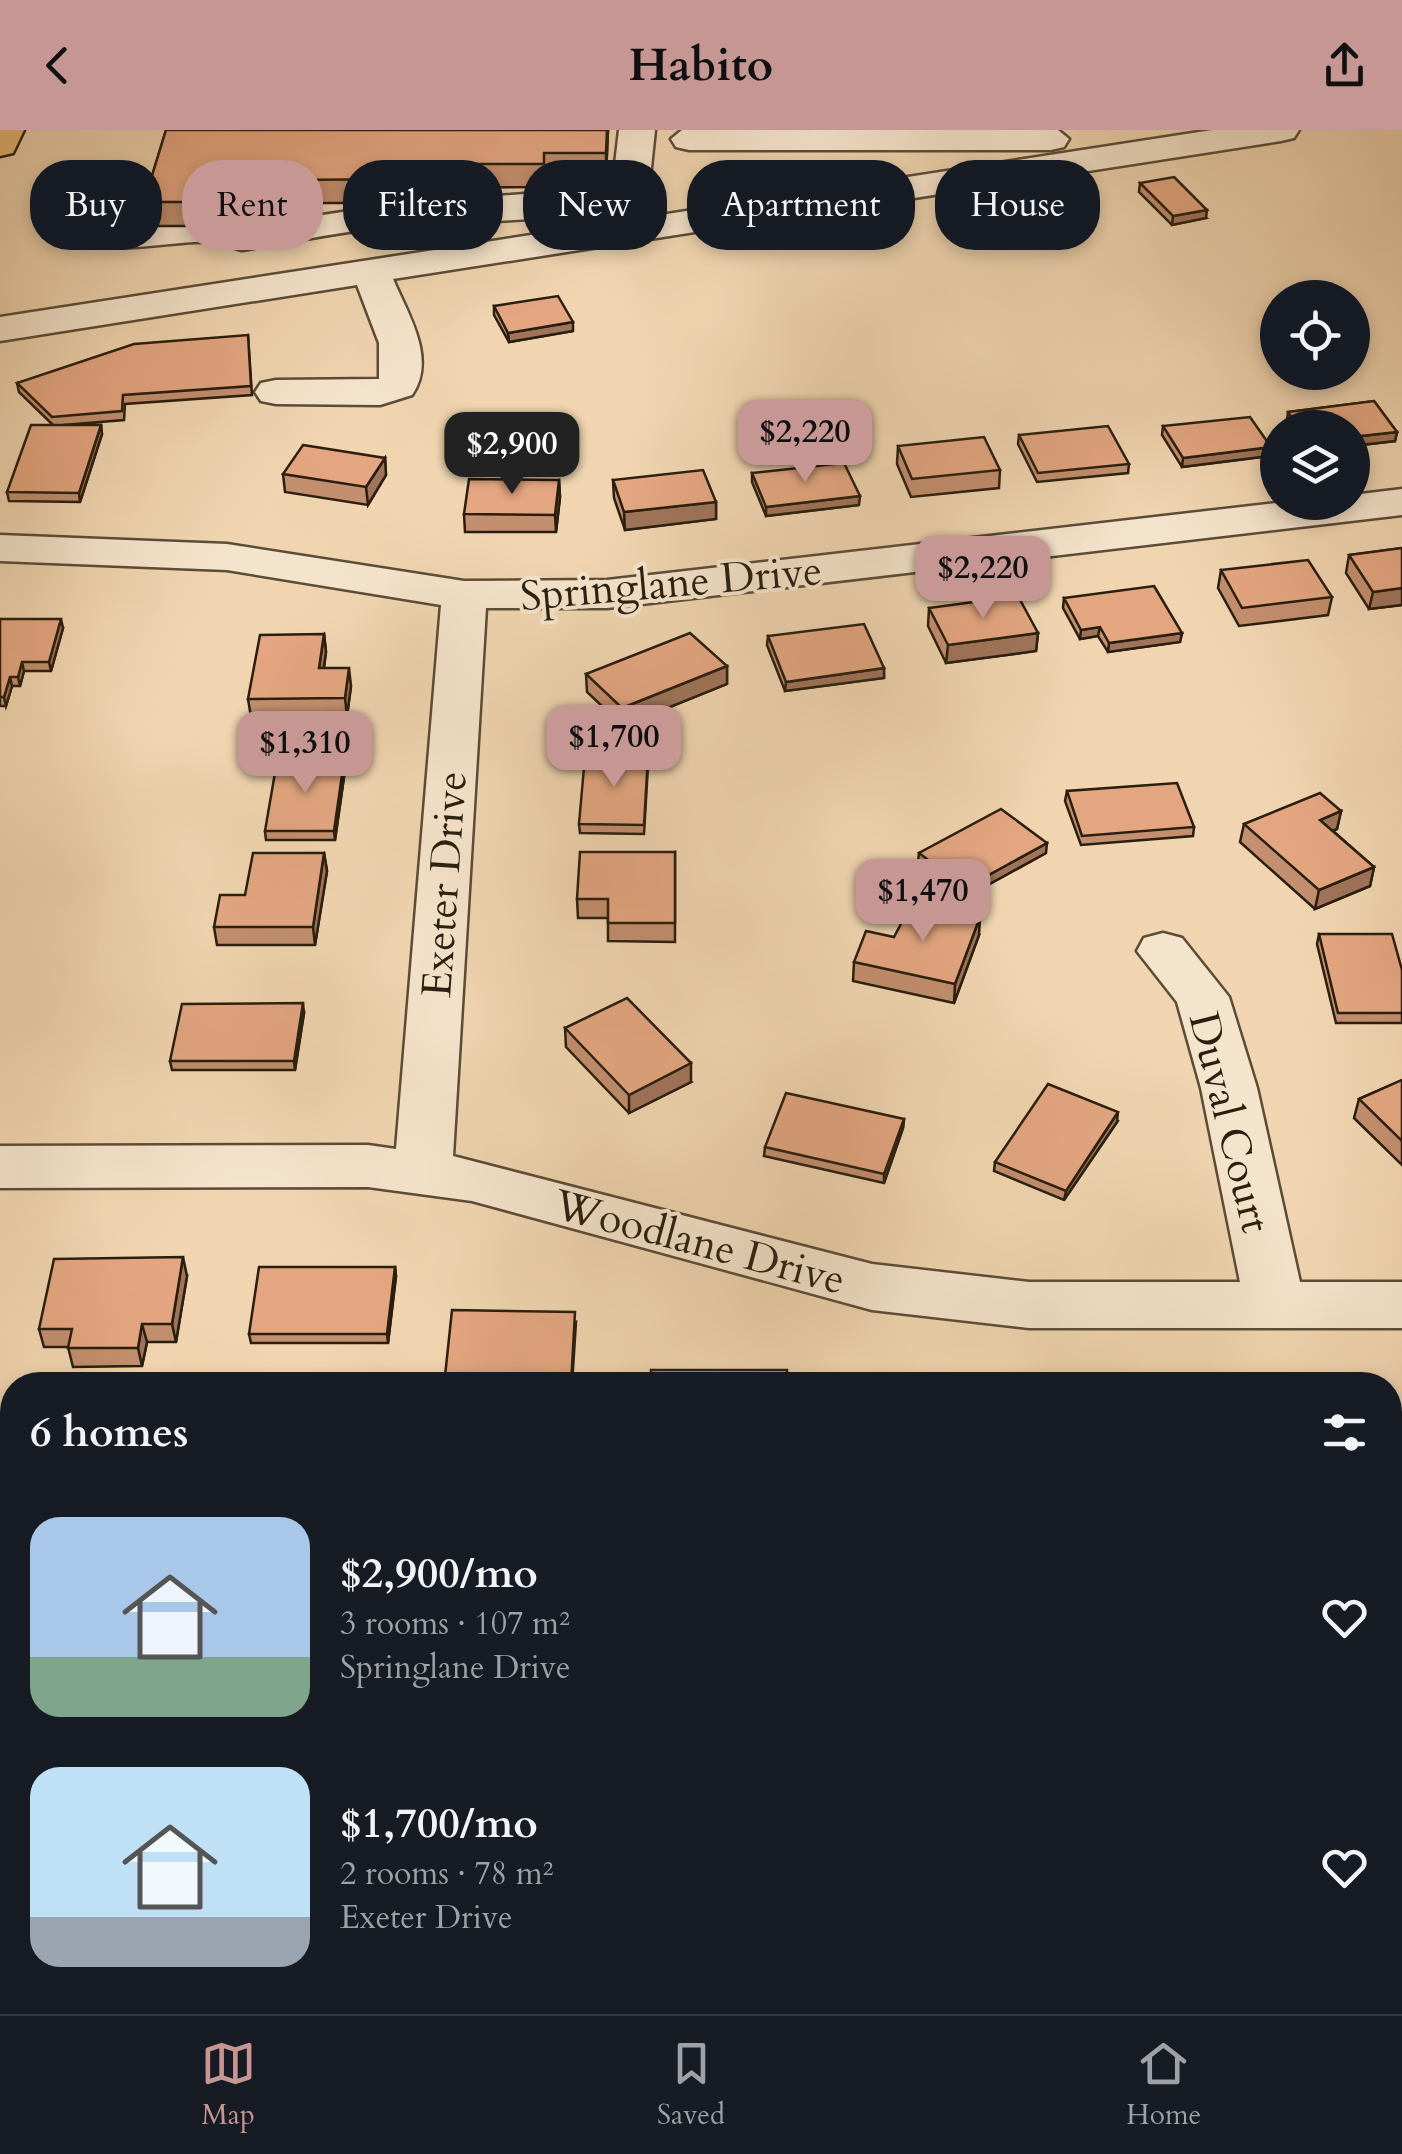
<!DOCTYPE html>
<html lang="en">
<head>
<meta charset="utf-8">
<style>
  body { margin:0; font-family:Cardo,serif; background:#242831; color:#f1f3f6; height:100vh; display:flex; flex-direction:column; font-size:38px; white-space:nowrap }
  * { box-sizing:border-box; margin:0 }
  p { font-size:32px; color:#9ea1a6 }
  .icon { flex:none; width:55px; height:55px; fill:none; stroke:currentColor; stroke-width:2; stroke-linecap:round; stroke-linejoin:round }
  .map { position:relative; flex:1; overflow:hidden }
  .drawer { position:absolute; left:0px; top:1242px; width:1402px; height:642px; display:flex; flex-direction:column; background:#171b24; border-radius:40px 40px 0 0; box-shadow:0 5px 15px #0003 }
  .drawer>* { flex:none }
  .hud { position:absolute; left:30px; top:30px; width:1342px; height:90px; display:flex; gap:20px }
  .tools { position:absolute; left:1260px; top:150px; display:grid; gap:20px }
  .tools a { display:grid; place-items:center; width:110px; height:110px; border-radius:50%; background:#171b24; box-shadow:0 5px 15px #0003; font-size:50px }
  .price { position:absolute; translate:-50% -85px; padding:0 22px; border-radius:20px; background:#c59692; color:#111; font-size:32px; line-height:65px; filter:drop-shadow(0 2px 5px #0008) }
  .price::after { content:''; position:absolute; left:50%; top:60px; width:30px; height:22px; margin-left:-15px; background:inherit; clip-path:polygon(0 0,100% 0,50% 100%) }
  .price.current { background:#222; color:#fff }
  ul { padding:0; list-style:none }
  li { display:flex; align-items:center; gap:30px; height:250px; padding:0 30px }
  li span { display:grid; place-items:center; flex:none; width:280px; height:200px; border-radius:30px; color:#555 }
  li>.icon { margin-inline-start:auto }
  span .icon { width:120px; height:120px; fill:#fffc; stroke-width:1 }
  li b { font-size:42px }
  h2 { display:flex; justify-content:space-between; align-items:center; height:120px; padding:0 30px; font-size:42px }
  .chip { padding:0 35px; border-radius:40px; background:#171b24; box-shadow:0 5px 15px #0003; font-size:35px; line-height:90px }
  .chip.current { background:#c59692; color:#111 }
  header { display:flex; justify-content:space-between; align-items:center; height:130px; padding:0 30px; background:#c59692; color:#111; font-size:45px; font-weight:700 }
  .tabs { display:flex; justify-content:space-around; align-items:center; height:140px; border-top:2px solid #363941; background:#171b24; font-size:28px; color:#9ea1a6 }
  .tabs a { display:grid; justify-items:center; gap:5px }
  .tabs .current { color:#c59692 }
  .map>svg:first-child { display:block }
</style>
</head>
<body>
<header><svg class="icon" aria-label="back" viewBox="0 0 24 24"><path d="M15 5l-7 7 7 7"/></svg>Habito<svg class="icon" aria-label="share" viewBox="0 0 24 24"><path d="M12 15V3M7 8l5-5 5 5M5 13v7h14v-7"/></svg></header>
<div class="map">
<svg width="1402" height="1884" viewBox="0 0 1402 1884">
  <rect width="100%" height="100%" fill="#f0d5b0"/>
  <filter id="stains"><feTurbulence type="fractalNoise" baseFrequency=".002" numOctaves="4"/><feColorMatrix values="0 0 0 0 .2 0 0 0 0 .09 0 0 0 0 .02 0 0 0 .5 -.17"/></filter>
  <radialGradient id="worn" r=".72"><stop offset=".6" stop-color="#630" stop-opacity="0"/><stop offset="1" stop-color="#630" stop-opacity=".3"/></radialGradient>
  <path fill="#babd8b" stroke="#726e4d" stroke-width="2.5" d="M1390,1495H1402V1884H0V1502H12V1872H1390Z"/>
  <g fill="none" stroke-linecap="round" stroke-linejoin="round">
    <g stroke="#5b4c37" stroke-width="5">
      <g id="minor">
        <path d="M619,0H655L649,57C623,95 444,91 395,96C343,101 293,112 242,120C234,118 227,114 220,113C174,105 90,139 58,93L64,85L77,82L120,97L154,92L233,90L250,96L395,74L589,59L613,51Z"/>
        <path d="M1058,0L1069,9L1064,17L1051,20H689L676,17L671,9L682,0Z"/>
        <path d="M1212,0H1299L1294,8L1281,11L393,149C408,184 437,229 412,265L380,275L276,274L261,271L255,262L261,253L276,250L379,249V213L357,155L0,211V187Z"/>
        <path d="M1402,359V385L607,478H486L453,1026L872,1134L1029,1152H1240L1201,958L1177,872L1137,821L1144,808L1163,803L1182,808L1229,867L1257,958L1300,1152H1402V1198H1029L872,1180L472,1071L368,1057L0,1058V1016L368,1015L396,1019L441,475L227,440L0,431V405L227,414L464,451L607,450L1285,372H1352V365Z"/>
      </g>
    </g>
    <g stroke="#291e0f" stroke-width="5">
      <path id="major" d="M0,0H24L13,23L0,26Z"/>
    </g>
    <use href="#minor" fill="#f5e4cc" fill-rule="evenodd"/>
    <use href="#major" fill="#e8ba78" fill-rule="evenodd"/>
  </g>
  <g fill="#c38f6f" stroke="#291e0f" stroke-width="2.5">
    <path d="M166,0H608L606,46L545,47V57L430,58L427,73H281L276,96H148L144,72Z"/>
    <path d="M1140,53L1206,88L1172,95L1139,62Z"/>
    <path d="M494,176L573,201L509,212L494,185Z"/>
    <path d="M248,205L252,265L125,274L124,290L63,295H101L102,304L80,372L9,371L7,362L53,295L19,262L17,253Z"/>
    <path d="M1374,271L1397,302L1395,311L1352,316V298H1291L1287,290L1288,282Z"/>
    <path d="M1163,296L1269,326L1182,337L1162,305Z"/>
    <path d="M1019,305L1129,334L1128,343L1037,352L1018,314Z"/>
    <path d="M898,316L1000,340L999,358L911,367L897,334Z"/>
    <path d="M385,328L386,345L368,375L285,362L283,344Z"/>
    <path d="M752,343L859,375L766,386L752,352Z"/>
    <path d="M559,350L560,367L556,402H465L464,384Z"/>
    <path d="M613,350L716,372V389L625,400L614,368Z"/>
    <path d="M1402,418V475L1369,479L1346,443L1349,425Z"/>
    <path d="M1221,440L1332,467L1328,485L1239,496L1218,458Z"/>
    <path d="M1064,468L1182,503L1180,512L1108,522L1098,506L1080,509L1063,478Z"/>
    <path d="M929,478L1038,503L1036,521L946,533L928,496Z"/>
    <path d="M0,489L63,498L51,541H24L20,556H12L6,576H0Z"/>
    <path d="M324,504L326,522L324,538L351,556L347,586L251,587L248,569Z"/>
    <path d="M768,506L884,538V548L785,561L767,515Z"/>
    <path d="M727,536V554L623,596L587,562L586,544Z"/>
    <path d="M344,631L345,640L335,710H266L265,701Z"/>
    <path d="M648,636L644,704L580,703L579,694Z"/>
    <path d="M1067,661L1194,697L1193,706L1081,715L1065,671Z"/>
    <path d="M1341,681L1337,699L1333,701L1374,737L1370,756L1315,779L1240,712L1244,694Z"/>
    <path d="M675,722V812L608,811V788H578L577,769Z"/>
    <path d="M324,723L327,741L315,815H217L214,797Z"/>
    <path d="M919,723H1046L964,768L918,732Z"/>
    <path d="M1319,804L1402,840V893H1336L1317,814Z"/>
    <path d="M979,805L954,873L853,851L854,832L894,807Z"/>
    <path d="M304,883L295,940H172L170,931Z"/>
    <path d="M565,898L691,952L629,983L566,917Z"/>
    <path d="M1402,950V1035L1354,988L1359,969Z"/>
    <path d="M904,989L903,998L884,1053L764,1026L765,1017Z"/>
    <path d="M1117,992L1064,1070L994,1041L995,1032Z"/>
    <path d="M395,1137L396,1146L388,1213H251L249,1204Z"/>
    <path d="M187,1146L176,1212H147L142,1236L73,1237L68,1217H44L39,1199Z"/>
    <path d="M576,1192L572,1255H446L445,1246Z"/>
    <path d="M1390,1278L1402,1297V1363H1390Z"/>
  </g>
  <g fill="#9f745a" stroke="#291e0f" stroke-width="2.5">
    <path d="M607,0H608L606,46V23Z"/>
    <path d="M428,34L430,58L427,73L426,49Z"/>
    <path d="M278,50L281,73L276,96L273,72Z"/>
    <path d="M1207,80L1206,88L1172,95L1173,86Z"/>
    <path d="M573,192V201L509,212L508,203Z"/>
    <path d="M101,295L102,304L80,372L79,363Z"/>
    <path d="M1397,302L1395,311L1352,316V307Z"/>
    <path d="M1271,317L1269,326L1182,337L1183,328Z"/>
    <path d="M385,328L386,345L368,375L366,357Z"/>
    <path d="M559,350L560,367L556,402L555,385Z"/>
    <path d="M860,366L859,375L766,386V377Z"/>
    <path d="M716,372V389L625,400L624,382Z"/>
    <path d="M1402,458V475L1369,479L1373,462Z"/>
    <path d="M61,489L63,498L51,541L49,532Z"/>
    <path d="M1100,497L1098,506L1080,509L1081,500Z"/>
    <path d="M1038,503L1036,521L946,533L948,515Z"/>
    <path d="M1182,503L1180,512L1108,522L1109,513Z"/>
    <path d="M324,504L326,522L321,556L319,538Z"/>
    <path d="M22,532L24,541L20,556L18,547Z"/>
    <path d="M727,536V554L623,596L622,578Z"/>
    <path d="M349,538L351,556L347,586L345,568Z"/>
    <path d="M884,538V548L785,561L786,552Z"/>
    <path d="M10,547L12,556L6,576L4,567Z"/>
    <path d="M344,631L345,640L335,710L334,701Z"/>
    <path d="M1341,681L1337,699L1316,708L1320,690Z"/>
    <path d="M1047,713L1046,723L964,768L965,758Z"/>
    <path d="M324,723L327,741L315,815L313,797Z"/>
    <path d="M1374,737L1370,756L1315,779L1319,760Z"/>
    <path d="M980,787L979,805L954,873L955,854Z"/>
    <path d="M303,873L304,883L295,940L294,931Z"/>
    <path d="M691,933V952L629,983V965Z"/>
    <path d="M1118,982L1117,992L1064,1070L1066,1061Z"/>
    <path d="M904,989L903,998L884,1053V1044Z"/>
    <path d="M183,1127L187,1146L176,1212L172,1194Z"/>
    <path d="M395,1137L396,1146L388,1213L387,1204Z"/>
    <path d="M142,1194L147,1212L142,1236L138,1218Z"/>
  </g>
  <g fill="#e3a681" stroke="#291e0f" stroke-width="2.5">
    <path d="M166,0H607L606,23H544V34H428L426,49L278,50L273,72H144Z"/>
    <path d="M1174,47L1207,80L1173,86L1140,53Z"/>
    <path d="M558,166L573,192L508,203L494,176Z"/>
    <path d="M248,205L251,256L123,265L122,281L52,287L17,253L134,214Z"/>
    <path d="M1374,271L1397,302L1352,307V298H1299L1288,282Z"/>
    <path d="M1250,287L1271,317L1183,328L1163,296Z"/>
    <path d="M31,295H101L79,363L7,362Z"/>
    <path d="M1108,296L1129,334L1038,343L1019,305Z"/>
    <path d="M984,307L1000,340L912,349L898,316Z"/>
    <path d="M303,315L385,328L366,357L283,344Z"/>
    <path d="M844,333L860,366L766,377L752,343Z"/>
    <path d="M703,340L716,372L624,382L613,350Z"/>
    <path d="M469,349L559,350L555,385L464,384Z"/>
    <path d="M1402,418V458L1373,462L1349,425Z"/>
    <path d="M1308,430L1332,467L1242,478L1221,440Z"/>
    <path d="M1154,456L1182,503L1109,513L1100,497L1081,500L1064,468Z"/>
    <path d="M1018,466L1038,503L948,515L929,478Z"/>
    <path d="M0,489H61L49,532H22L18,547H10L4,567H0Z"/>
    <path d="M864,494L884,538L786,552L768,506Z"/>
    <path d="M690,503L727,536L622,578L586,544Z"/>
    <path d="M324,504L319,538H349L345,568L248,569L260,505Z"/>
    <path d="M585,626H648L644,695L579,694Z"/>
    <path d="M277,631H344L334,701H265Z"/>
    <path d="M1177,653L1194,697L1082,706L1067,661Z"/>
    <path d="M1320,663L1341,681L1320,690L1374,737L1319,760L1244,694Z"/>
    <path d="M1001,679L1047,713L965,758L919,723Z"/>
    <path d="M580,722H675V793H608V769H577Z"/>
    <path d="M253,723H324L313,797H214L220,765H245Z"/>
    <path d="M912,773L980,787L955,854L854,832L866,801L894,807Z"/>
    <path d="M1319,804H1392L1402,840V883H1338Z"/>
    <path d="M627,868L691,933L629,965L565,898Z"/>
    <path d="M303,873L294,931H170L182,874Z"/>
    <path d="M1402,950V1011L1359,969Z"/>
    <path d="M1048,954L1118,982L1066,1061L995,1032Z"/>
    <path d="M786,963L904,989L884,1044L765,1017Z"/>
    <path d="M183,1127L172,1194H142L138,1218H68L72,1199H39L54,1129Z"/>
    <path d="M259,1137H395L387,1204H249Z"/>
    <path d="M452,1180L575,1182L571,1255H489V1246H445Z"/>
    <path d="M651,1240H787L788,1255H651Z"/>
    <path d="M1390,1278H1398L1402,1297V1354H1390Z"/>
  </g>
  <g text-anchor="middle" stroke-width="8" stroke-linejoin="round" paint-order="stroke">
    <g font-size="42" fill="#291e0f" stroke="#f5e4cc">
      <text transform="translate(671 452) rotate(-5)" y="15">Springlane Drive</text>
      <text transform="translate(443 754) rotate(-86)" y="15">Exeter Drive</text>
      <text transform="translate(1231 992) rotate(76)" y="15">Duval Court</text>
      <text transform="translate(700 1111) rotate(15)" y="15">Woodlane Drive</text>
    </g>
  </g>
  <rect width="100%" height="100%" filter="url(#stains)"/>
  <rect width="100%" height="100%" fill="url(#worn)"/>
</svg>
<div class="tools">
<a><svg class="icon" aria-label="locate" viewBox="0 0 24 24"><circle cx="12" cy="12" r="6"/><path d="M12 2v4M12 18v4M2 12h4M18 12h4"/></svg></a>
<a><svg class="icon" aria-label="layers" viewBox="0 0 24 24"><path d="M12 4l9 5-9 5-9-5zM3 14l9 5 9-5"/></svg></a>
</div>
<b class="price" style="left:805px;top:355px">$2,220</b>
<b class="price current" style="left:512px;top:367px">$2,900</b>
<b class="price" style="left:983px;top:491px">$2,220</b>
<b class="price" style="left:614px;top:660px">$1,700</b>
<b class="price" style="left:305px;top:666px">$1,310</b>
<b class="price" style="left:923px;top:814px">$1,470</b>
<div class="hud">
<a class="chip">Buy</a>
<a class="chip current">Rent</a>
<a class="chip">Filters</a>
<a class="chip">New</a>
<a class="chip">Apartment</a>
<a class="chip">House</a>
</div>
<section class="drawer">
<h2>6 homes<svg class="icon" aria-label="filters" viewBox="0 0 24 24"><path d="M4 7h16M4 17h16"/><circle cx="9" cy="7" r="2"/><circle cx="15" cy="17" r="2"/></svg></h2>
<ul>
<li><span style="background:linear-gradient(#a9c7e8 70%,#7fa58c 0)"><svg class="icon" aria-label="home" viewBox="0 0 24 24"><path d="M3 11l9-7 9 7M6 9v11h12V9"/></svg></span><div><b>$2,900/mo</b><p>3 rooms · 107 m²</p><p>Springlane Drive</p></div><svg class="icon" aria-label="heart" viewBox="0 0 24 24"><path d="M12 20l-8-8c-3-5 5-10 8-4 3-6 11-1 8 4z"/></svg></li>
<li><span style="background:linear-gradient(#bfe0f5 75%,#9aa5b1 0)"><svg class="icon" aria-label="home" viewBox="0 0 24 24"><path d="M3 11l9-7 9 7M6 9v11h12V9"/></svg></span><div><b>$1,700/mo</b><p>2 rooms · 78 m²</p><p>Exeter Drive</p></div><svg class="icon" aria-label="heart" viewBox="0 0 24 24"><path d="M12 20l-8-8c-3-5 5-10 8-4 3-6 11-1 8 4z"/></svg></li>
</ul>
</section>
</div>
<nav class="tabs">
<a class="current"><svg class="icon" aria-label="map" viewBox="0 0 24 24"><path d="M3 6l6-2 6 2 6-2v14l-6 2-6-2-6 2zM9 4v14M15 6v14"/></svg>Map</a>
<a><svg class="icon" aria-label="saved" viewBox="0 0 24 24"><path d="M7 4h10v16l-5-4-5 4z"/></svg>Saved</a>
<a><svg class="icon" aria-label="home" viewBox="0 0 24 24"><path d="M3 11l9-7 9 7M6 9v11h12V9"/></svg>Home</a>
</nav>
</body>
</html>
